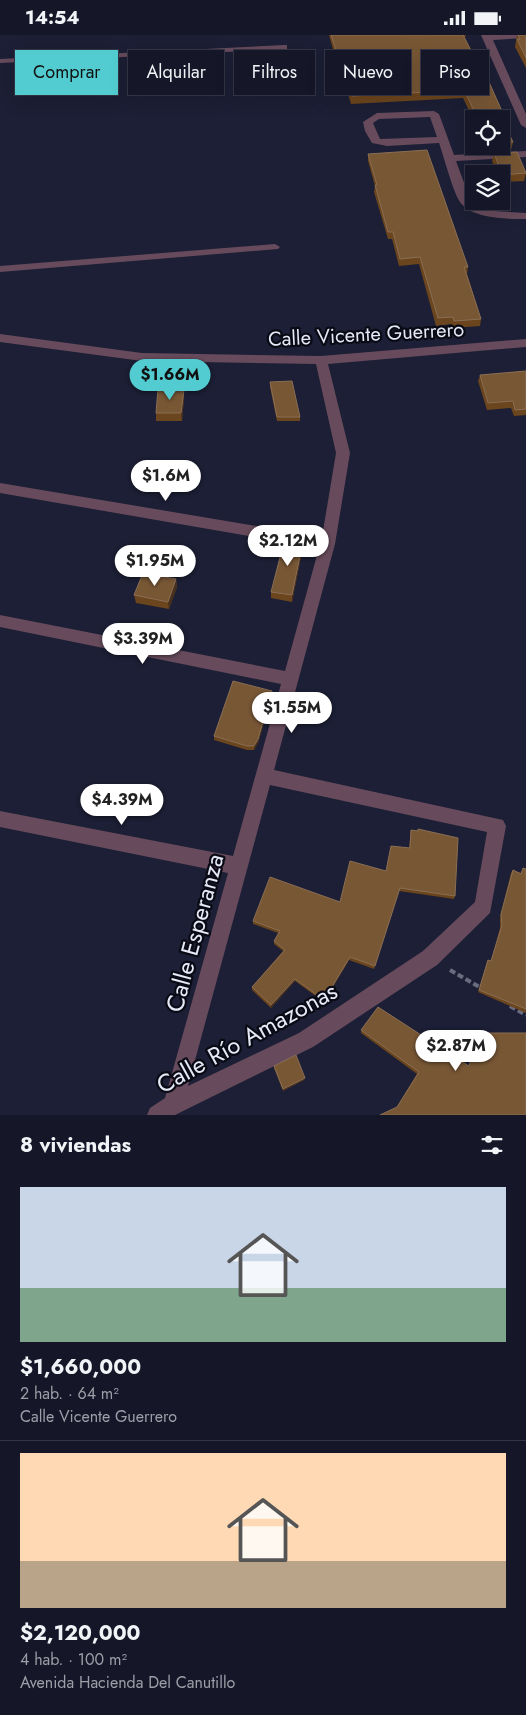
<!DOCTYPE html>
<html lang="es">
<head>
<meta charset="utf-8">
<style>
  body { margin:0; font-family:Jost,sans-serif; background:#1e2030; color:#f1f3f6; height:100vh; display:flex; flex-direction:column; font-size:19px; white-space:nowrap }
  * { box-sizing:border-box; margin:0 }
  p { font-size:16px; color:#9d9fa8 }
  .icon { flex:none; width:28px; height:28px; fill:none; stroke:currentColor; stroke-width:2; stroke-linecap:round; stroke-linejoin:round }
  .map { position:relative; height:1080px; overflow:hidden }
  .side { display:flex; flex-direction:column; background:#151728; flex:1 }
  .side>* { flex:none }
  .banner { position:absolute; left:15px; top:15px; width:496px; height:45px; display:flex; gap:10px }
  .controls { position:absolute; left:465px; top:75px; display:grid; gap:10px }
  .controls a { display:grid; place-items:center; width:45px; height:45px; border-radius:0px; background:#151728; box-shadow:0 5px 20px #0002,0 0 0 1px #343645; font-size:25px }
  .price { position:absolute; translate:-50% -42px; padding:0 11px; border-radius:18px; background:#fff; color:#222; font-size:16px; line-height:32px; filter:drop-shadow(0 1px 2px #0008) }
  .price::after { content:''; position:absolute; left:50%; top:30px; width:15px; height:11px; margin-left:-8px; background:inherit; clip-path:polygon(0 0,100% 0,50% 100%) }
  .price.current { background:#52ccd0; color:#111 }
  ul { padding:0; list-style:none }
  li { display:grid; align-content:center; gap:10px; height:265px; padding:0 20px }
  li+li { border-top:1px solid #343645 }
  li span { display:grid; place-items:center; height:155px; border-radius:0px; color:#555 }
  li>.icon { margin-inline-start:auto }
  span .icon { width:90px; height:90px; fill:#fffc; stroke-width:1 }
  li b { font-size:21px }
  h2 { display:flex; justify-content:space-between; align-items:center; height:60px; padding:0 20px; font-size:21px }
  .chip { padding:0 18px; border-radius:0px; background:#151728; box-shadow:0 5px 20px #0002,0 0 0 1px #343645; font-size:18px; line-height:45px }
  .chip.current { background:#52ccd0; color:#111 }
  .status { display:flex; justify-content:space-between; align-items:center; height:35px; padding:0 25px; background:#151728; direction:ltr }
  .status svg { height:14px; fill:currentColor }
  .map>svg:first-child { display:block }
</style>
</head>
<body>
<div class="status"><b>14:54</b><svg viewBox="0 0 49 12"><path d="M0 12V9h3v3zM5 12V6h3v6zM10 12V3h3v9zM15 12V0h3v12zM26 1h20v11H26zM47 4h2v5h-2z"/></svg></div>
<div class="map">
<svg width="526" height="1080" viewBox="0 0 526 1080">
  <rect width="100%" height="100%" fill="#1c1f35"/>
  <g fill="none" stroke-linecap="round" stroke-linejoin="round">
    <g stroke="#696c7f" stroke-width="4" stroke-dasharray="6 3" stroke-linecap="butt">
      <path d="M450,935L481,953"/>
      <path d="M510,971L526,980"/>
    </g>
    <g fill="#674b5c" fill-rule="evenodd">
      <path d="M284,10H287V14L0,28V24Z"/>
      <path d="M275,209L280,212L278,214L0,237V231Z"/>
    </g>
    <g fill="#674b5c" fill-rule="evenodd">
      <path d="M481,0H526V3L493,5L526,79V93L521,90Z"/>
      <path d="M434,76L439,79L454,120L526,116V122L456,126L470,164L494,176L526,178V184C508,184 472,184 460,167C453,157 444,122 439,108L387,111L372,108L365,96L363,87L377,78ZM430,82L437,102L380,104L373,88L379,84Z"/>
      <path d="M0,299L142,318L321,321L526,304V312L328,329L350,418L335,509L274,735L503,785L506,791L490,878L437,930L313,1012L175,1080H147L150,1073L165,1063L228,838L0,792V776L233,821L281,649L0,592V580L285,636L319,513L0,458V448L322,502L336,418L316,329L142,326L0,307ZM270,750L487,797L475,867L423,916L299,998L188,1051Z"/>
    </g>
  </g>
  <g fill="#6b451d">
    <path d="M329,0H466L465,3L506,85L505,89L513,107L511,115L488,116L486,111H501V84H474V86L463,63L351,69L340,32H338Z"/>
    <path d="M517,0H526V33L515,12Z"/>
    <path d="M494,118L526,138L524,146L501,147V139H497L492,126Z"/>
    <path d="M368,119L468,232L467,239L481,284L480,291L453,293L452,289L436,291L419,229L399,231L392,204H388L374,157L375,151L368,126Z"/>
    <path d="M526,336V380L514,381L511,373L487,375L478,346L480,340Z"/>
    <path d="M270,347L300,382V386H277L270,352Z"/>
    <path d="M184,355V363L182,386H156V378Z"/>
    <path d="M303,512L292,567L271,563V557Z"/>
    <path d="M176,544L177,552L169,574L136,568L134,560Z"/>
    <path d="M272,656V660L258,708L254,715H247L214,705V701Z"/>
    <path d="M411,795L455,861L454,864L399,856L374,934L349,925L324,967L295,946L271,973L252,955V952L283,916L274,909V906L278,898L253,889V886L340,867L386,836L409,813Z"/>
    <path d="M523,833L526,834V978L478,957L487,927L488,925L491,926L500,893V882L511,838L513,835L521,838Z"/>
    <path d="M361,995L469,1031L480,998L526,1080L397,1072L417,1039L361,998Z"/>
    <path d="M274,1031L304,1045L283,1056L274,1033Z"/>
  </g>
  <g fill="#462f1d">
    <path d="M184,355V363L182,386L181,378Z"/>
    <path d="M303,506V512L292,567V560Z"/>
    <path d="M176,544L177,552L169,574L168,567Z"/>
    <path d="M272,656V660L258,708L254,715V711Z"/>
    <path d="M350,922L349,925L324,967V965Z"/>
    <path d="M295,944V946L271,973V970Z"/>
    <path d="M305,1043L304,1045L283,1056V1054Z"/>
  </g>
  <g fill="#785735" stroke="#8a6e54">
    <path d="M331,0H463L482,37L484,36L506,85H502L513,107L501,108V84H478L464,55L352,61L340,24H339Z"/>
    <path d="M518,0H526V23L517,4H520Z"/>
    <path d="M427,115L468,232H464L481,284L454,286L453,282L438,283L420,222L400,224L393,197H388L375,150H377L368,119Z"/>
    <path d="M517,117L526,138L502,140L494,118Z"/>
    <path d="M526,336V374L515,375L513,366L488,368L480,340Z"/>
    <path d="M292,346L300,382H277L270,347Z"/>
    <path d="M158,354L184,355L181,378H156Z"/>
    <path d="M285,503L303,506L292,560L271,557Z"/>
    <path d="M143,538L176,544L168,567L134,560Z"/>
    <path d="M233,646L272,656L258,704L254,711H247L214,701Z"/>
    <path d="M418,794L458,803L455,861L400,853L375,931L350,922L324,965L295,944L271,970L252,952L285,915L274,906L280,896L253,886L270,842L340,867L350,826L386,836L391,811L410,813L411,795L418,796Z"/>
    <path d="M523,833L526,834V974L479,955L488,925L491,926L502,890L501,879L513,835L521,839Z"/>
    <path d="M378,972L469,1031L480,998H526V1080H380L397,1072L419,1037L361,995Z"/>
    <path d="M296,1020L305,1043L283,1054L274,1031Z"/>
  </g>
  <g text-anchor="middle" stroke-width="4.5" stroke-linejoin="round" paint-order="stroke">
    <g font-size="20" fill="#e6e9f8" stroke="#090a14">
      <text transform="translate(366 299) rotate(-3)" y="7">Calle Vicente Guerrero</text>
    </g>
    <g font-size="24" fill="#e6e9f8" stroke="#090a14">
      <text transform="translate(195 898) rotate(-75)" y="8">Calle Esperanza</text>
      <text transform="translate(247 1003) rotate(-29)" y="8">Calle Río Amazonas</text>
    </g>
  </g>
</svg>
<div class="controls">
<a><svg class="icon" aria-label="locate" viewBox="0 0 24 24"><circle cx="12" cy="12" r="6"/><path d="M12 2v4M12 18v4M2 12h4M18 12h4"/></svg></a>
<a><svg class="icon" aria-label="layers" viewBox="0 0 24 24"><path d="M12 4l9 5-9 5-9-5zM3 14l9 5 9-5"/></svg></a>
</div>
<b class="price current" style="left:170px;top:366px">$1.66M</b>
<b class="price" style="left:166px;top:467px">$1.6M</b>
<b class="price" style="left:288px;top:532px">$2.12M</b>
<b class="price" style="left:155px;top:552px">$1.95M</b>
<b class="price" style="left:143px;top:630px">$3.39M</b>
<b class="price" style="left:292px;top:699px">$1.55M</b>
<b class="price" style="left:122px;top:791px">$4.39M</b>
<b class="price" style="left:456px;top:1037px">$2.87M</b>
<div class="banner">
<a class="chip current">Comprar</a>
<a class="chip">Alquilar</a>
<a class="chip">Filtros</a>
<a class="chip">Nuevo</a>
<a class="chip">Piso</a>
</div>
</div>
<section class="side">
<h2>8 viviendas<svg class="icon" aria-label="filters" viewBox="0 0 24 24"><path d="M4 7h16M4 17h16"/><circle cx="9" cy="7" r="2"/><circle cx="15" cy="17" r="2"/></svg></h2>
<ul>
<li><span style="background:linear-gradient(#c9d6e8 65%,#7fa58c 0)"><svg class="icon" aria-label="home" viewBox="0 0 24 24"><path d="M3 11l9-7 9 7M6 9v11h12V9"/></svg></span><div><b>$1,660,000</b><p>2 hab. · 64 m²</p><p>Calle Vicente Guerrero</p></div></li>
<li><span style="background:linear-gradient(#ffd9b3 70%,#b9a48a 0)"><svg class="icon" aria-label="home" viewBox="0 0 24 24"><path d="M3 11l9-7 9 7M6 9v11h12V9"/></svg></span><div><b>$2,120,000</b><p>4 hab. · 100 m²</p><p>Avenida Hacienda Del Canutillo</p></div></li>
</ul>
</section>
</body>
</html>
